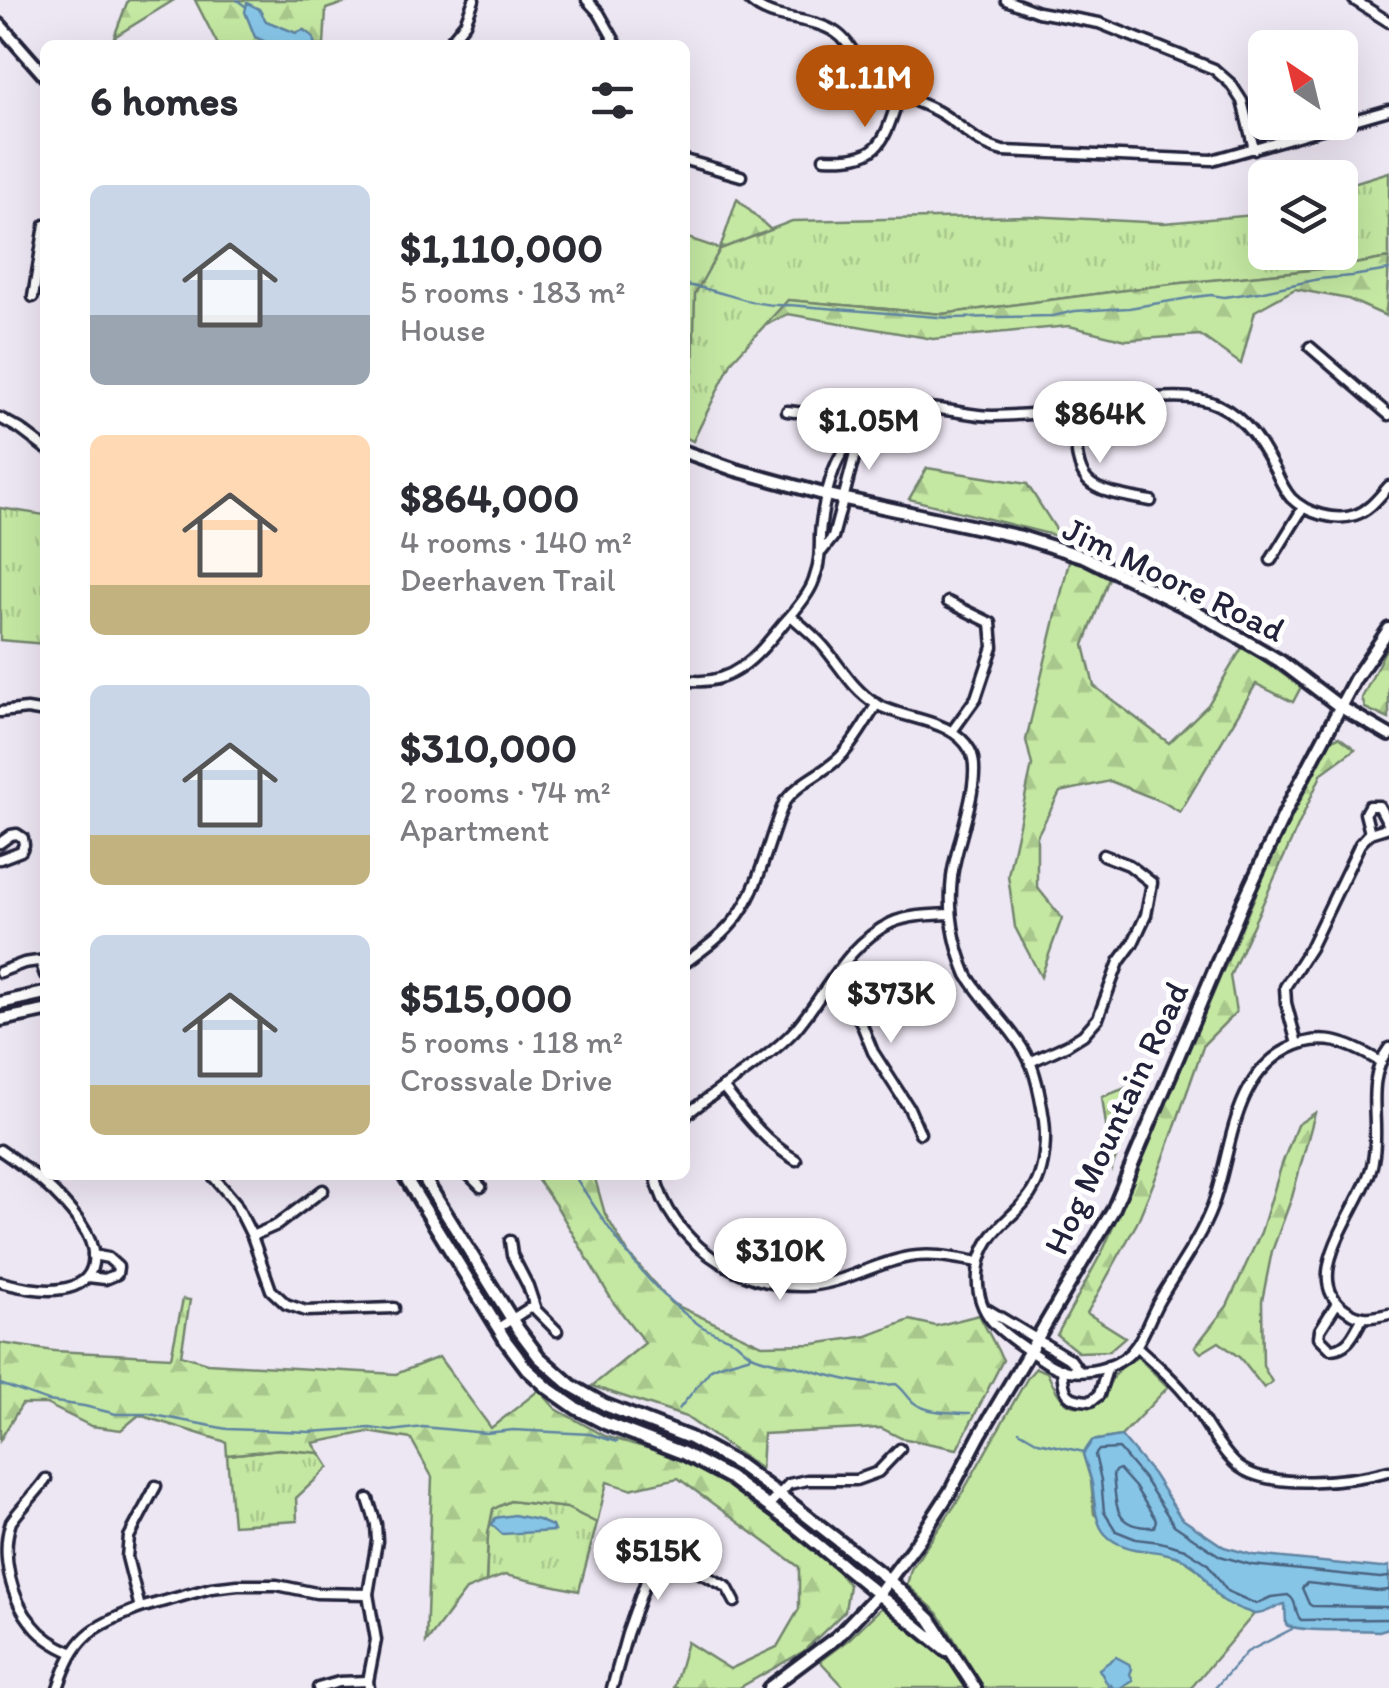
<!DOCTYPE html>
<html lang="en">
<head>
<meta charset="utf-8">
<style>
  body { margin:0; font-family:Itim,sans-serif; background:#f2f2f3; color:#2b2b33; height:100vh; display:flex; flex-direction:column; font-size:38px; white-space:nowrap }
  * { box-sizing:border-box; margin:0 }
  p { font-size:32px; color:#7c7c81 }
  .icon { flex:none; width:55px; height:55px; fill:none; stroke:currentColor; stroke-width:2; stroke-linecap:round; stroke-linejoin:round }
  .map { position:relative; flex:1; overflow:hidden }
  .side { position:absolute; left:40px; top:40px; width:650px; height:1140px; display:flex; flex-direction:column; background:#fff; border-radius:15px; box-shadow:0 10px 40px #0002 }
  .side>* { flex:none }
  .needle { width:65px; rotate:325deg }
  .fabs { position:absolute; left:1248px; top:30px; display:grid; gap:20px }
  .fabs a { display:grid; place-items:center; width:110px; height:110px; border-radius:15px; background:#fff; box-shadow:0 10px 40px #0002; font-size:50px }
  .price { position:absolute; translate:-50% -85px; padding:0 22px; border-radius:35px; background:#fff; color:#222; font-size:32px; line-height:65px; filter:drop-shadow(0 2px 5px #0008) }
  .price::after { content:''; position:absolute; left:50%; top:60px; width:30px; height:22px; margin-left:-15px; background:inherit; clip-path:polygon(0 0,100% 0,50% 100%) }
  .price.on { background:#b45309; color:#fff }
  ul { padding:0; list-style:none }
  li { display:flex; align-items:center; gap:30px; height:250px; padding:0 50px }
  li span { display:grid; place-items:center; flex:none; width:280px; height:200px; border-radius:15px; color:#555 }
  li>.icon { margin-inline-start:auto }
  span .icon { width:120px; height:120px; fill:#fffc; stroke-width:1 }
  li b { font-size:42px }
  h2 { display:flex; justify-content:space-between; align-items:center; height:120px; padding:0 50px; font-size:42px }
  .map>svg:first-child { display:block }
</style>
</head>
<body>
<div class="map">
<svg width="1389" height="1688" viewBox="0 0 1389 1688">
  <defs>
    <pattern id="grass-tufts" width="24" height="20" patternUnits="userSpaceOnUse" patternTransform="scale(2.5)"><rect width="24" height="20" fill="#c4e8a2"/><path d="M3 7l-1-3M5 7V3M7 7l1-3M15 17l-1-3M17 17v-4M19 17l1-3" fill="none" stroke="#a8c78c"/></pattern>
    <pattern id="forest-firs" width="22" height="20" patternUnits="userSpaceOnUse" patternTransform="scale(2.5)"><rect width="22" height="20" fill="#c4e8a2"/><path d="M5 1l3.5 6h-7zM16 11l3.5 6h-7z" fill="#a8c78c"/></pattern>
  </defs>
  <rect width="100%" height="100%" fill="#ede6f3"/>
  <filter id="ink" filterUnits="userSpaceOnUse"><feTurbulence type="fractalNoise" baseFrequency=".01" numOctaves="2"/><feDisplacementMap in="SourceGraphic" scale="20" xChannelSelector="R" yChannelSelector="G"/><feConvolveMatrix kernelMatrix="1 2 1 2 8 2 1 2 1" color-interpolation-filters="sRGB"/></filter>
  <g filter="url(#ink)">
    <g fill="url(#grass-tufts)" stroke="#73856e" stroke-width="2.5">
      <path d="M1389,172V258L1331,268L1172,284L942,314L788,300L732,361L693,441L685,437V392L693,370L694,294L720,249L792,221L1030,216L1164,223L1265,214V252H1340V187Z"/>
      <path d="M0,508L45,515V644L0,640Z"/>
      <path d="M279,1449L320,1453L329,1467L296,1498L297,1521L233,1525L227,1455Z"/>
      <path d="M510,1501L567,1508L597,1523L579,1591L505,1575L486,1582L488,1534L493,1509Z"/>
    </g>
    <g fill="url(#forest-firs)" stroke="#73856e" stroke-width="2.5">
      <path d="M128,0H174L114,37Z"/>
      <path d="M195,0H353L326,9L324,45H314C315,37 311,34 304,30L296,33L265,21L261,40L272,45H218Z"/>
      <path d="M737,199L771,230L720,249L695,294L693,370L685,361V237L720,249Z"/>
      <path d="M1389,258L1386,316L1348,299L1295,289L1255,311L1241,364L1200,335L1126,340L1069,326L933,339L788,314L764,326L788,300L942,314L1172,284L1331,268Z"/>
      <path d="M927,468L1027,484L1061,537L909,499Z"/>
      <path d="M1070,557L1109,578L1084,645L1094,686L1169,743L1208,705L1243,646L1301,687L1293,702L1256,684L1180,812L1163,802L1110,781L1060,792L1037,836V887L1062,918L1041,977L1015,927L1008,875L1032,765L1026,740Z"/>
      <path d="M1389,643V719L1365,708L1362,698Z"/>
      <path d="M1339,737L1355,749L1322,773L1230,976L1236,1012L1204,1044L1163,1160L1137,1223L1087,1313L1125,1337L1109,1351L1078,1352L1057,1335L1104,1248L1265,873L1329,741Z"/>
      <path d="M1146,1080L1112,1168L1102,1097Z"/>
      <path d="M1315,1113L1292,1197L1272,1251L1262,1301L1263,1366L1272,1382L1264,1388L1240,1358L1219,1342L1201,1353L1195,1347L1227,1306L1261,1232L1282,1164L1297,1125Z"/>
      <path d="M534,1175H594L605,1214L628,1253L671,1303L762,1345L814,1344L867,1336L910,1320L936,1326L979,1315L1003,1360L957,1449L901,1438L881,1428L763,1434L761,1469L686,1417L592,1386L645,1343L613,1302L557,1207Z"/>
      <path d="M183,1299L190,1300L181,1355L207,1363L396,1374L439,1357L491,1428L539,1390L556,1409L605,1436L668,1454L726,1484L826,1557L849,1585L845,1611L804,1651L739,1688H674L687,1642L730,1669L777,1647L799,1609V1567L678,1478L630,1489L607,1482L597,1523L567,1508L510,1501L493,1509L488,1534L486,1582L466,1590L426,1643L432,1477L411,1439L368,1432L313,1443L320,1453L279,1449L227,1455L226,1442L139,1415L121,1430L91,1426L46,1404H22L0,1440V1343L54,1351L171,1357Z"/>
    </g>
    <g fill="#c4e8a2" stroke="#73856e" stroke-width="2.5">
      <path d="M1138,1357L1168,1387L1121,1436L1092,1441L1083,1454L1091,1481L1094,1514L1134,1549L1158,1551L1181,1558L1200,1571L1220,1599L1254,1614L1191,1688H984L938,1613L907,1585L911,1569L957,1502L1028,1377L1036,1368L1047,1372C1061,1403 1069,1416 1103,1399C1112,1376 1115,1369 1138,1357Z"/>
      <path d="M881,1608C912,1607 954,1664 970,1688H845L820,1661L849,1639Z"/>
    </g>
    <g fill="#87c5e7" stroke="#5f84a2" stroke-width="2.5">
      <path d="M247,3L259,9L266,21L296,33L303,30C310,34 315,36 314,45H272L255,37L245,12Z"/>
      <path d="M1121,1436L1153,1474L1181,1518L1224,1547L1253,1555L1381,1568L1389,1566V1628L1379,1631C1356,1629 1303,1633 1286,1625L1285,1604C1275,1606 1264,1615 1254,1614C1244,1610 1226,1605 1219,1597C1205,1582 1204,1569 1181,1558C1167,1551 1150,1552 1135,1549C1094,1540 1097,1518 1092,1484C1090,1474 1086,1464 1083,1454L1092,1441Z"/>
      <path d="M514,1515L538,1520L552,1526L554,1531L502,1534L492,1525L495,1518Z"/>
      <path d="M1116,1657L1129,1664L1132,1669L1130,1674L1133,1680L1120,1688H1113L1111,1685L1109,1687L1099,1669Z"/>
    </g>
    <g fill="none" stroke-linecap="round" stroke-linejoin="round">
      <g stroke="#4a6380" stroke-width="2.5">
        <path d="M1119,1469L1135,1487L1156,1520L1154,1527C1113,1528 1117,1507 1113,1475L1115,1471Z"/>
        <path d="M1389,1577L1380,1578L1252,1565L1220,1556L1174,1525L1145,1480L1119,1449L1099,1450L1095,1455L1101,1480L1104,1512L1116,1531L1136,1539L1160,1542L1185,1549L1207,1563L1227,1591L1256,1604L1271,1597L1288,1595C1299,1602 1293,1613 1301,1620L1389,1619"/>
        <path d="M1389,1590L1378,1591L1307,1583L1302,1588L1309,1604L1312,1606L1389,1607"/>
      </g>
      <g stroke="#5f84a2" stroke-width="2.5">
        <path d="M237,0L245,6"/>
        <path d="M685,285C721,289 752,308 789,305L949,318L1053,316L1075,311L1129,308L1195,297L1211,295L1224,297L1259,292L1319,279L1352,276L1389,270"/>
        <path d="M574,1175C610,1231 645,1287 701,1326C712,1333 725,1336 736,1342C742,1347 747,1353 754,1356C770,1363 789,1364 806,1369C835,1377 866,1387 896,1384C903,1389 907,1396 913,1402C928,1414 952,1412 970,1413"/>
        <path d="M0,1384L48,1401L84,1406L116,1414H149L227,1429L310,1432L370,1428L391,1431L423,1427L486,1433L513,1430L590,1434L617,1442"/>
        <path d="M679,1409L711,1369L720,1365L751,1356"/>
        <path d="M1019,1431L1038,1442L1084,1452"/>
        <path d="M1215,1688L1247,1652L1292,1629"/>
      </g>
      <g stroke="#22223b" stroke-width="15">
        <g id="street">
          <path d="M587,0L599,13L617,45"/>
          <path d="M749,0C772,23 808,15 835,32C851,42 857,62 869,74C889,94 914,99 937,111C963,125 972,143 1003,151L1212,160L1389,110"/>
          <path d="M1006,0L1038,12L1099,23L1214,69L1231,84L1242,101L1254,149"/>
          <path d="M1354,0L1389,22"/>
          <path d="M447,45L465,23L474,0"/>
          <path d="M824,158C880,161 883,145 899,96"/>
          <path d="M685,160L741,176"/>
          <path d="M33,297L45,225"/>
          <path d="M1310,347L1389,415"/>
          <path d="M1073,410C1079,485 1076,488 1151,501"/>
          <path d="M787,411C822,415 833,412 859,439"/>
          <path d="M0,418L20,429L45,448"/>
          <path d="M822,551L833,537L859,439"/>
          <path d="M1271,560L1303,508"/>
          <path d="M948,602L991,623L993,647L976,698L953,730"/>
          <path d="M791,616C802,626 815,636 824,647C841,667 853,690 876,704C906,721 952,718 970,750C985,777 955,845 952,877C948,911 954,944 967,975C985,1005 1014,1029 1029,1060C1037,1075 1045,1118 1045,1134C1045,1151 1043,1171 1035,1186C1026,1205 1009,1216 996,1231C974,1256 971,1295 992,1321C1003,1334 1020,1345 1034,1354C1044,1361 1055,1369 1068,1371C1091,1374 1122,1367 1136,1346C1146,1332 1151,1314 1160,1299C1178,1268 1199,1241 1212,1207C1232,1154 1231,1078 1288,1049C1321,1031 1349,1043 1379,1061"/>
          <path d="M685,680C732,688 757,656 784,623C795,611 809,595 814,580C820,564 820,551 820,535C821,514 831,464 846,448C850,443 859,440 864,435C883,419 899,409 925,408C947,408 970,416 993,416C1020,415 1049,413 1076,410C1116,405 1182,387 1218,405C1247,419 1261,444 1276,472C1280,481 1285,491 1291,498C1306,513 1335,522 1355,515C1370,510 1379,497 1389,486"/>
          <path d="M0,712L27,709L45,712"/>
          <path d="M1370,833L1365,813L1369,806H1379L1389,825"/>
          <path d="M0,843L11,835L17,834L23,838L24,845L21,851L0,859"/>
          <path d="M40,961L45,975"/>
          <path d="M685,963C704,949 723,936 737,917C762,883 768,838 785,801C801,780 823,774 840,757C855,742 865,722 877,704"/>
          <path d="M0,972L24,963L45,960"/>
          <path d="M826,988L847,1005L860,1020L873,1052L909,1108L920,1133"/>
          <path d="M1297,1044L1286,1003L1285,987L1310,948L1360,844L1370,833L1389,827"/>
          <path d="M1389,1048C1363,1083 1381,1121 1373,1161C1366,1202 1296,1276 1345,1309C1360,1320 1371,1318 1389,1314"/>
          <path d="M1030,1062L1067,1045L1083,1035L1098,1018L1119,962L1133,943L1146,915L1152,883L1129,865L1103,855"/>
          <path d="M723,1087C745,1115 765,1142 796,1160"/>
          <path d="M685,1116C718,1088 766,1061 794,1031C825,996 846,944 891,923C909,915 930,915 951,914"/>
          <path d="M0,1150C31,1171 59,1193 81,1224C99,1250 101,1283 62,1289C42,1292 20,1287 0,1282"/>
          <path d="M212,1175L235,1202L252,1236L271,1290L286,1304L306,1311L394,1308"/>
          <path d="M469,1175L481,1187"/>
          <path d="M655,1175C670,1241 738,1288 805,1286C841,1285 874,1263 909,1257C933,1253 954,1258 978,1262"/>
          <path d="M252,1236L277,1225L323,1190"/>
          <path d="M510,1241L512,1255L528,1286L536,1310L557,1331"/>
          <path d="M88,1277L105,1279L117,1274L118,1267L108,1258L93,1255"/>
          <path d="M1337,1303L1320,1330L1319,1337L1331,1349C1349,1348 1354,1333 1362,1319"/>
          <path d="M988,1310L1071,1360L1079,1371"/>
          <path d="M498,1328L534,1305"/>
          <path d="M1136,1346C1153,1362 1172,1377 1186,1395C1202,1415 1219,1450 1237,1465C1267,1491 1352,1481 1389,1471"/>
          <path d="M1062,1369C1064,1393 1065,1400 1091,1401L1099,1395L1108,1366"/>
          <path d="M46,1479C36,1494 20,1508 11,1522C0,1554 11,1600 33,1625C43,1638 57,1646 71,1652"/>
          <path d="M156,1486L129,1537L127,1557L140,1608L211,1588L238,1585H277L316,1593L368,1594"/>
          <path d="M368,1499L376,1524L377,1541L368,1594L376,1640L368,1681L369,1688"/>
          <path d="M768,1506L789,1484L807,1480H856L878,1472L900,1449"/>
          <path d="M58,1688C76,1636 89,1628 140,1608"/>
          <path d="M318,1688L339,1682L368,1681"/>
          <path d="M612,1688L627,1634L657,1550L727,1587L735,1602"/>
        </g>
      </g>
      <g stroke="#22223b" stroke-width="18">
        <g id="secondary">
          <path d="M0,25L45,76"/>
          <path d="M685,452L736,470L827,495L1021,537L1085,557L1194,611L1280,661L1339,706L1389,735"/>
          <path d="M0,1003L45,993"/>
          <path d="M0,1020L45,1011"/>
          <path d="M404,1175L506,1341L527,1369L549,1389L576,1408L605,1423L683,1453L730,1478L795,1526L946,1650"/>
          <path d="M422,1175L518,1329L539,1357L572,1386L605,1405L690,1438L739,1465L789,1502L889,1580L930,1619L975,1688"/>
          <path d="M769,1688L837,1637L879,1593L918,1541L950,1492L980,1435L1113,1210L1244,900L1290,802L1355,679L1389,629"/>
        </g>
      </g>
      <use href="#street" stroke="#fff" stroke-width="8"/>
      <use href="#secondary" stroke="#fff" stroke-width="10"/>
    </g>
  </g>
  <g text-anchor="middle" stroke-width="10" stroke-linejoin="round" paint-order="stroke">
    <g font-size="35" fill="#22223b" stroke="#fff">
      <text transform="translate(1174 579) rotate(26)" y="12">Jim Moore Road</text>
      <text transform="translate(1116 1118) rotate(-65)" y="12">Hog Mountain Road</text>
    </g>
  </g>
</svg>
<div class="fabs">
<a><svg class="needle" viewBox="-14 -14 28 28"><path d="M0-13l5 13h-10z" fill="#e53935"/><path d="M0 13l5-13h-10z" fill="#7c7c81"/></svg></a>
<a><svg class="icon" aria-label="layers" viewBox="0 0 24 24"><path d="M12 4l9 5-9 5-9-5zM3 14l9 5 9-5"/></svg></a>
</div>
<b class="price on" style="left:865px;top:130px">$1.11M</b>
<b class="price" style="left:1100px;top:466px">$864K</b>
<b class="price" style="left:869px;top:473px">$1.05M</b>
<b class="price" style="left:891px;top:1046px">$373K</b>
<b class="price" style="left:780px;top:1303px">$310K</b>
<b class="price" style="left:658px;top:1603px">$515K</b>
<section class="side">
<h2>6 homes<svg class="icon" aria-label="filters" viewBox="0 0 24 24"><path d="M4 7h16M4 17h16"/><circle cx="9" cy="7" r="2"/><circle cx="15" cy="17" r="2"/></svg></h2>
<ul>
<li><span style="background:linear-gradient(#c9d6e8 65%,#9aa5b1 0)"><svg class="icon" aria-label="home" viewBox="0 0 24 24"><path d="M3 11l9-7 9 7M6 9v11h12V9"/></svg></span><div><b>$1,110,000</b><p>5 rooms · 183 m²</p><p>House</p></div></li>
<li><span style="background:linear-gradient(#ffd9b3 75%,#c2b280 0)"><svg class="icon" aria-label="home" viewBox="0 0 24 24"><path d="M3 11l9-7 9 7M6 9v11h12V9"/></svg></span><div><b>$864,000</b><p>4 rooms · 140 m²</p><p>Deerhaven Trail</p></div></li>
<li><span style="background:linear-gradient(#c9d6e8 75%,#c2b280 0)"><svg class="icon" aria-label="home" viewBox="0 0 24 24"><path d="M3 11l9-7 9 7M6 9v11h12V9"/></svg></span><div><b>$310,000</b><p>2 rooms · 74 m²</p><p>Apartment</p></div></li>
<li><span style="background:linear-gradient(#c9d6e8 75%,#c2b280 0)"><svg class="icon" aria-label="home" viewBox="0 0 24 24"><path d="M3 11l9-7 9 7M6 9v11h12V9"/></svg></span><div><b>$515,000</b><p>5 rooms · 118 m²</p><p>Crossvale Drive</p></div></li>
</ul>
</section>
</div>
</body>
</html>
